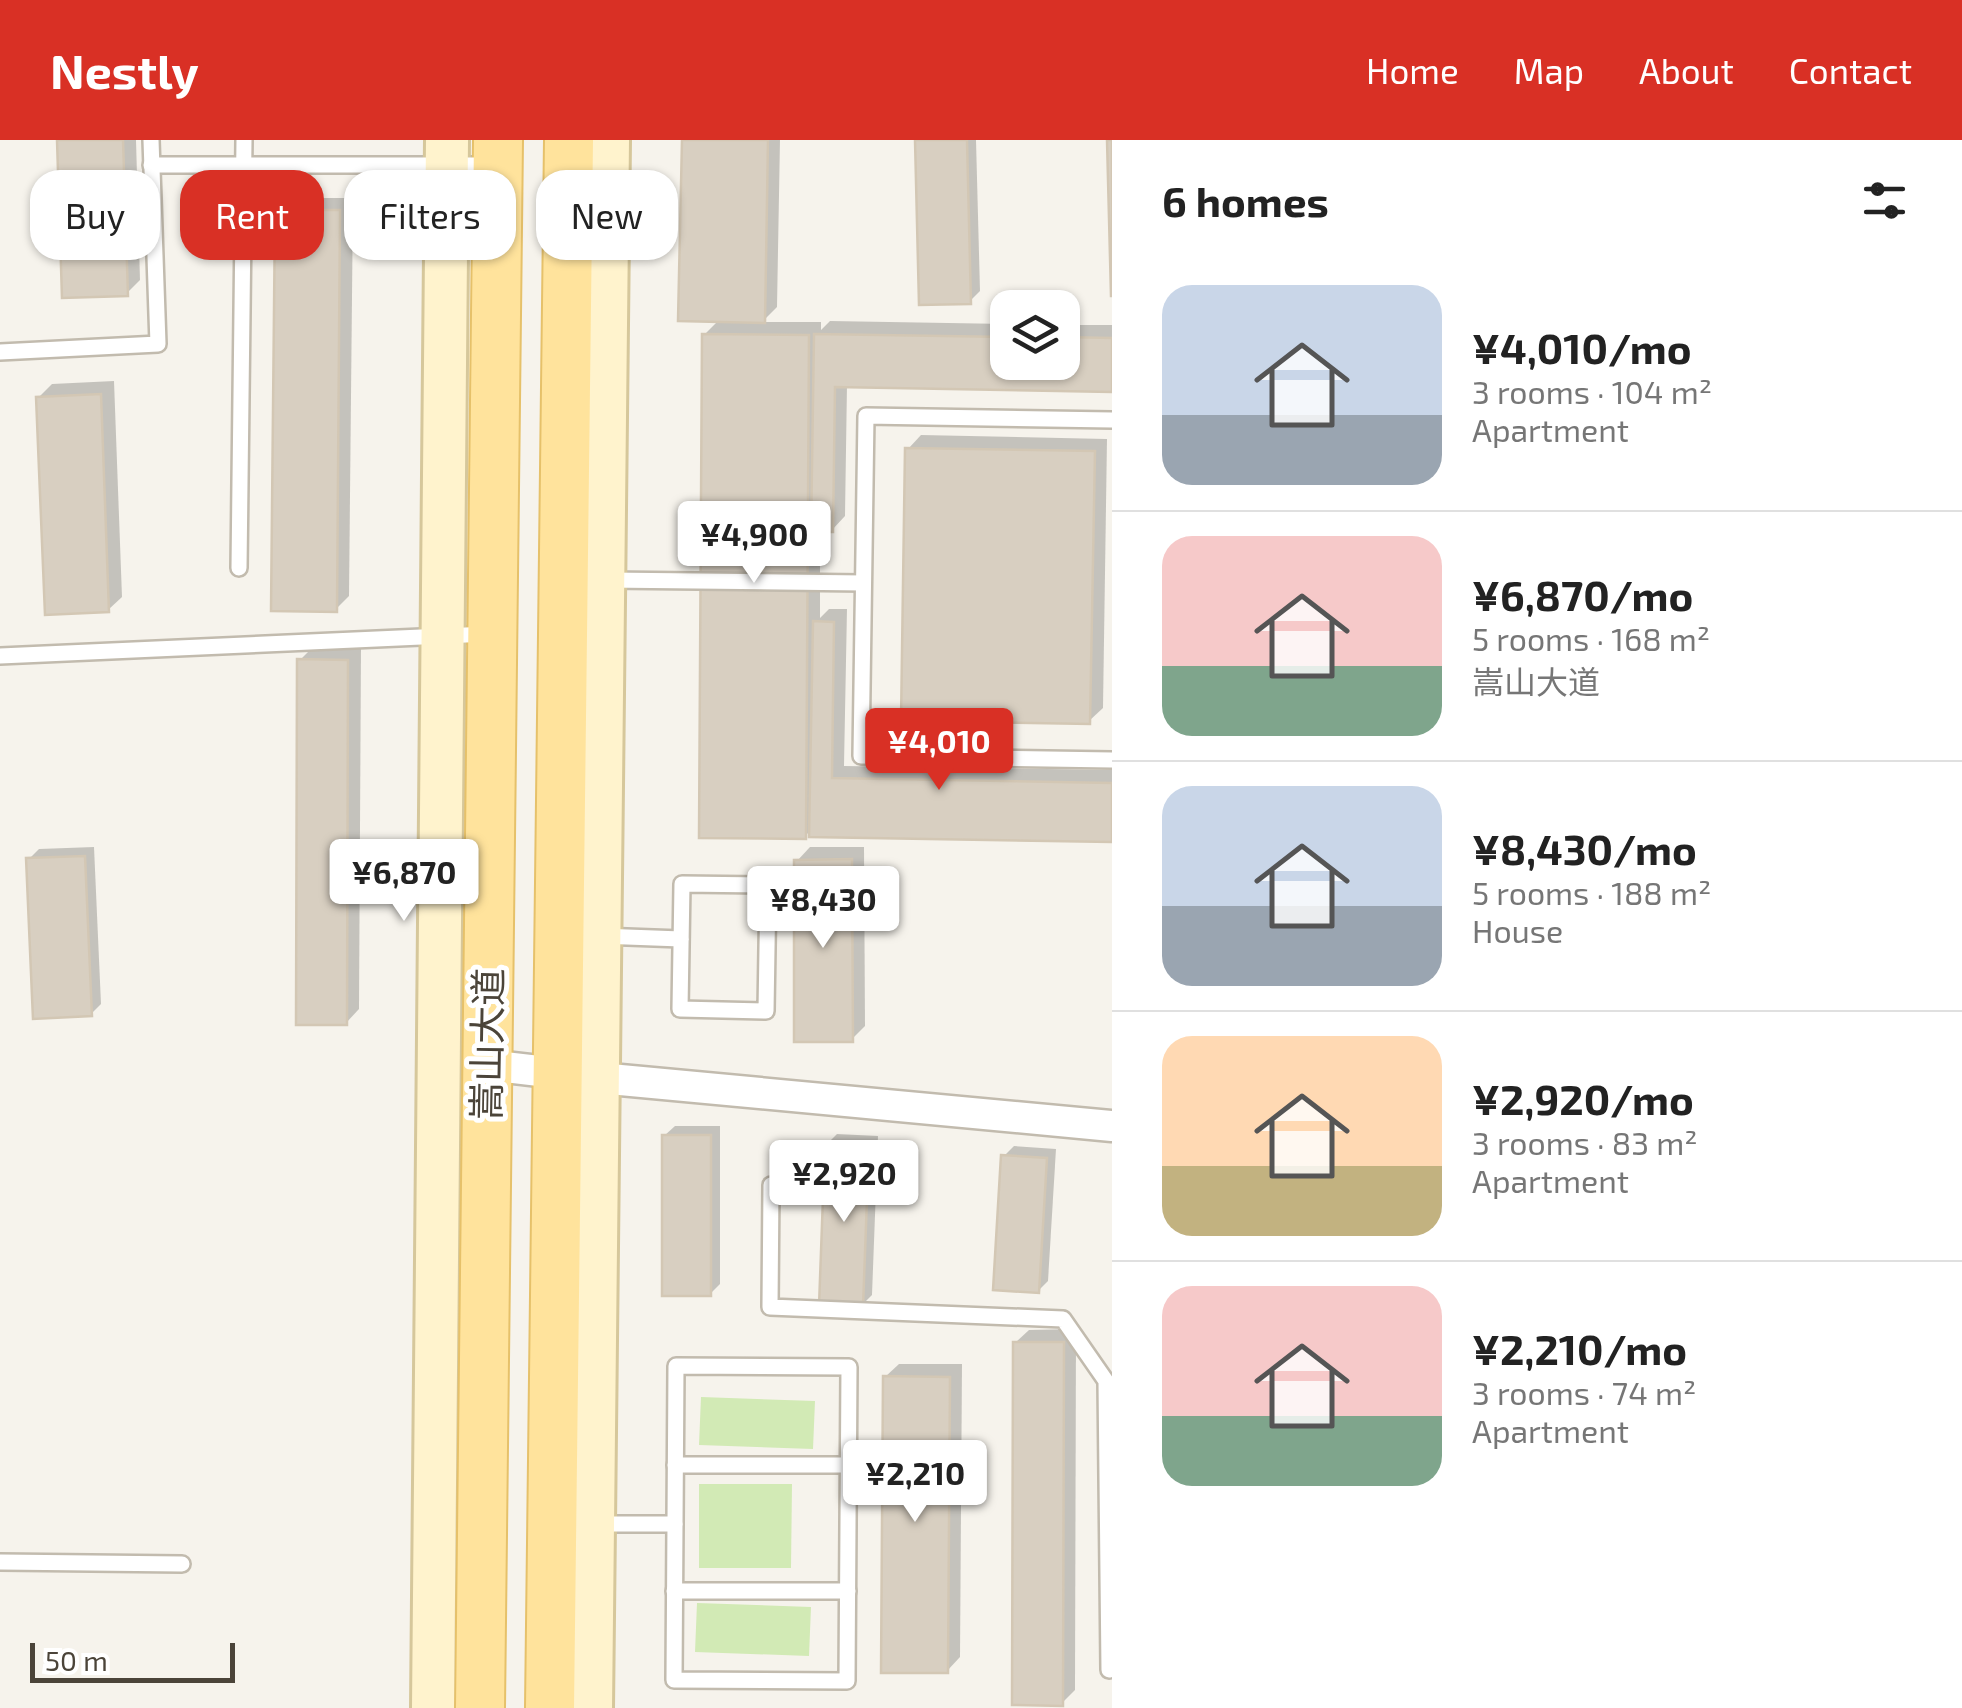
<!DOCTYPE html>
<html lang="en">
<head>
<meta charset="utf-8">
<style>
  body { margin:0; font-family:"Exo 2","Noto Sans SC",sans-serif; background:#f6f6f6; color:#222; height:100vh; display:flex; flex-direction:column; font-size:38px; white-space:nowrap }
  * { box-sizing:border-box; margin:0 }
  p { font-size:32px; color:#767676 }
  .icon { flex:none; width:55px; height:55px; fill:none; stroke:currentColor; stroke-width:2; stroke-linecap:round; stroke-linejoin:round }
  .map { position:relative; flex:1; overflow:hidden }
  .drawer { display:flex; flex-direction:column; background:#fff; width:850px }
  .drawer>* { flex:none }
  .top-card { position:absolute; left:30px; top:30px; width:930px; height:90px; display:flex; gap:20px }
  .buttons { position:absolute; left:990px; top:150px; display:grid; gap:20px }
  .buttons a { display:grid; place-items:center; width:90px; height:90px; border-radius:20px; background:#fff; box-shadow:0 2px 8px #0004; font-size:50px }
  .scale { position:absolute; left:30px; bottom:25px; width:205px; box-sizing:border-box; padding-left:10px; border:5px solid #4b4439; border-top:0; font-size:28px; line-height:35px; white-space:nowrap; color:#4b4439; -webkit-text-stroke:8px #fff; paint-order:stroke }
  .price { position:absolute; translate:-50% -85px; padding:0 22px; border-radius:10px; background:#fff; color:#222; font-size:32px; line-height:65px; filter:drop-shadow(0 2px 5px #0008) }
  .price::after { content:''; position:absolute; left:50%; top:60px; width:30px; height:22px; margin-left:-15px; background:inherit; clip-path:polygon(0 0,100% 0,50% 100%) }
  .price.on { background:#d93025; color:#fff }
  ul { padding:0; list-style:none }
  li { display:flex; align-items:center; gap:30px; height:250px; padding:0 50px }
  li+li { border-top:2px solid #e0e0e0 }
  li span { display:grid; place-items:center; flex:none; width:280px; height:200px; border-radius:30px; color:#555 }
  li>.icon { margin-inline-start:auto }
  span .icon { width:120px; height:120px; fill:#fffc; stroke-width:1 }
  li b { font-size:42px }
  h2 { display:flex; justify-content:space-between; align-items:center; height:120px; padding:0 50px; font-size:42px }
  .chip { padding:0 35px; border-radius:30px; background:#fff; box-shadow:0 2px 8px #0004; font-size:35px; line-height:90px }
  .chip.on { background:#d93025; color:#fff }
  header { display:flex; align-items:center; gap:60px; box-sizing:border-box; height:140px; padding:0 50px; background:#d93025; color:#fff }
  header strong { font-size:48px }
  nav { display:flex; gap:55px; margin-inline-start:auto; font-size:35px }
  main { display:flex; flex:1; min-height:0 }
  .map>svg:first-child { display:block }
</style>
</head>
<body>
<header>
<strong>Nestly</strong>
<nav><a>Home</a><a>Map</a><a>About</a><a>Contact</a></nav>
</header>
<main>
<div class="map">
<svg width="1112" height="1568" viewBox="0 0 1112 1568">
  <rect width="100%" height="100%" fill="#f6f3ec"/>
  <g fill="#d2eab5">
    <path d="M701,1257L815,1261L813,1309L699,1305Z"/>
    <path d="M699,1344H792L791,1428H699Z"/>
    <path d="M697,1463L811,1467L809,1516L695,1512Z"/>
  </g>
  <g fill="#0003">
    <path d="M59,0H136L140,140L127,153Z"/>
    <path d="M684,0H780L777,167L762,182H821V190L830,181L1008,184V222H1062V185H1112V249L847,245L845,376L832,390H820V478L829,469H847L844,626L1112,630V700L812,689L805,696L704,195L720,179Z"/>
    <path d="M917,0H976L980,151L970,161Z"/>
    <path d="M291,58H353L349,456L336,469L278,71Z"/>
    <path d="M114,241L122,457L108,470L38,258L52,244Z"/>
    <path d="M921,295L1107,299L1103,568L1089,581L908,309Z"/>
    <path d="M313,507H361L359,869L346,883L300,520Z"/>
    <path d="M94,707L101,864L91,874L29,719L39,709Z"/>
    <path d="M810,707H864L865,886L852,899L797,721Z"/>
    <path d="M675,986H720V1144L710,1154L664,996Z"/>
    <path d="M837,994L878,996L872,1155L862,1165L827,1004Z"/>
    <path d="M1014,1006L1056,1009L1048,1141L1038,1151L1004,1016Z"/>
    <path d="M1076,1189L1075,1550L1062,1563L1015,1203L1029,1190Z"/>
    <path d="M899,1224H962L960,1517L947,1531L885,1237Z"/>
  </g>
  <g fill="#d8cfc1" stroke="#d3c7b4" stroke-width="2.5">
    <path d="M57,0H123L128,156L62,158Z"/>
    <path d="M682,0H768L765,183L678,181Z"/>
    <path d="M915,0H967L971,164L919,165Z"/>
    <path d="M1107,0H1112V156H1111Z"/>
    <path d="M275,70H340L337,472L271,471Z"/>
    <path d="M702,194L809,195L806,699L699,698Z"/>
    <path d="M814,194L1008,197V222H1062V197L1112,198V252L835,247L833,392H811Z"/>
    <path d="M101,254L109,472L45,475L36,257Z"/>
    <path d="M905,308L1095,311L1090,584L901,581Z"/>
    <path d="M813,481L834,482L832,638L1112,643V702L809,697Z"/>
    <path d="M297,519L348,520L347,885H296Z"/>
    <path d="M85,716L92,876L33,879L26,718Z"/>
    <path d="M852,719L853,902H794V720Z"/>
    <rect x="662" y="995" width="49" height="161"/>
    <path d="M825,1003L869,1005L863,1167L819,1166Z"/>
    <path d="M1001,1015L1047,1018L1039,1153L993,1150Z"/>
    <path d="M1013,1202H1064L1063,1566L1012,1565Z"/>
    <path d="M883,1236L950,1237L948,1533H881Z"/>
  </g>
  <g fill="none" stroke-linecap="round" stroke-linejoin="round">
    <g stroke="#c2bbae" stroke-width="20">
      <g id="lane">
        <path d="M151,25H492"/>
        <path d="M0,212L158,204L151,0"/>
        <path d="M1112,280L866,276L861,616L1112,620"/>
        <path d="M239,428L244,0"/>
        <path d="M607,440L863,443"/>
        <path d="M0,516L488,494"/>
        <path d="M682,744L768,745L766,871L680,869Z"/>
        <path d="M600,796L681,799"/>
        <path d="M771,1045L770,1167L1063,1179L1106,1241L1109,1530"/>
        <path d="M676,1226L849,1227L847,1541L674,1540Z"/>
        <path d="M675,1325H849"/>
        <path d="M594,1384H675"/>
        <path d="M0,1422L182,1424"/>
        <path d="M674,1451H848"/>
      </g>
    </g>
    <g stroke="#c2bbae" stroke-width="35">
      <path id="street" d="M487,925L599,938L1112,986"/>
    </g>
    <g stroke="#d6c79b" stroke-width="48">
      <g id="secondary">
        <path d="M433,1568L447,0"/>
        <path d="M591,1568L608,0"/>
      </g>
    </g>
    <g stroke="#e6c16a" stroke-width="52">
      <g id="primary">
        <path d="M480,1568L498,0"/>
        <path d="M550,1568L569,0"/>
      </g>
    </g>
    <use href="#lane" stroke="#fff" stroke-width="15"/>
    <use href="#street" stroke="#fff" stroke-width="30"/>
    <use href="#secondary" stroke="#fff3cd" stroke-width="42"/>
    <use href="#primary" stroke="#ffe39c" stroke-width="48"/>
  </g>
  <g text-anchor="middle" stroke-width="10" stroke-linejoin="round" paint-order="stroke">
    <g font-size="38" fill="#4b4439" stroke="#fff">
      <text transform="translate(488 904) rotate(-89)" y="13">嵩山大道</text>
    </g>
  </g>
</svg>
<div class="buttons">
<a><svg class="icon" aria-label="layers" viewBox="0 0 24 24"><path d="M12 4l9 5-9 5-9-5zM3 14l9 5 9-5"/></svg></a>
</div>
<div class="scale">50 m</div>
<b class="price" style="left:754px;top:446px">¥4,900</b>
<b class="price on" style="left:939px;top:653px">¥4,010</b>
<b class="price" style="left:404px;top:784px">¥6,870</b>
<b class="price" style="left:823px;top:811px">¥8,430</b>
<b class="price" style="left:844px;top:1085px">¥2,920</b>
<b class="price" style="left:915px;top:1385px">¥2,210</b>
<div class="top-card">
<a class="chip">Buy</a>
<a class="chip on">Rent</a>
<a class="chip">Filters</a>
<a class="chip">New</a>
</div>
</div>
<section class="drawer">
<h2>6 homes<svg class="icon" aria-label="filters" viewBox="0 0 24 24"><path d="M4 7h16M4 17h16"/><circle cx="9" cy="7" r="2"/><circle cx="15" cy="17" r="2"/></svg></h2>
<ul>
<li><span style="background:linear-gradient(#c9d6e8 65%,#9aa5b1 0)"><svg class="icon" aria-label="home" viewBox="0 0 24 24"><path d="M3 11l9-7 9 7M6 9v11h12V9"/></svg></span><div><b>¥4,010/mo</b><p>3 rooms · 104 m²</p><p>Apartment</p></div></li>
<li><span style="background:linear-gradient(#f6c9c9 65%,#7fa58c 0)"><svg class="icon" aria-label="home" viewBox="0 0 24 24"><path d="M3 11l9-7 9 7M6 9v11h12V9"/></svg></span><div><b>¥6,870/mo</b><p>5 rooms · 168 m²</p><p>嵩山大道</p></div></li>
<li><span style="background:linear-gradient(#c9d6e8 60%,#9aa5b1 0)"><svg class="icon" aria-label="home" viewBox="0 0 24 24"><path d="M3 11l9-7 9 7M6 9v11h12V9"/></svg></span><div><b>¥8,430/mo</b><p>5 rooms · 188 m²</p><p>House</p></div></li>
<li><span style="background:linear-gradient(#ffd9b3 65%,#c2b280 0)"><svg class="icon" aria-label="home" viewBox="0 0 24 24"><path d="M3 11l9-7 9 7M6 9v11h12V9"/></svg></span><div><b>¥2,920/mo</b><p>3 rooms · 83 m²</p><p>Apartment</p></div></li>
<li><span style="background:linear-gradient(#f6c9c9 65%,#7fa58c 0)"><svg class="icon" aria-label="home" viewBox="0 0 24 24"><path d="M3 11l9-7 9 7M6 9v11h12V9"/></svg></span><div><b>¥2,210/mo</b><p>3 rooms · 74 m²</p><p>Apartment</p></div></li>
</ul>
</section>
</main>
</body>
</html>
